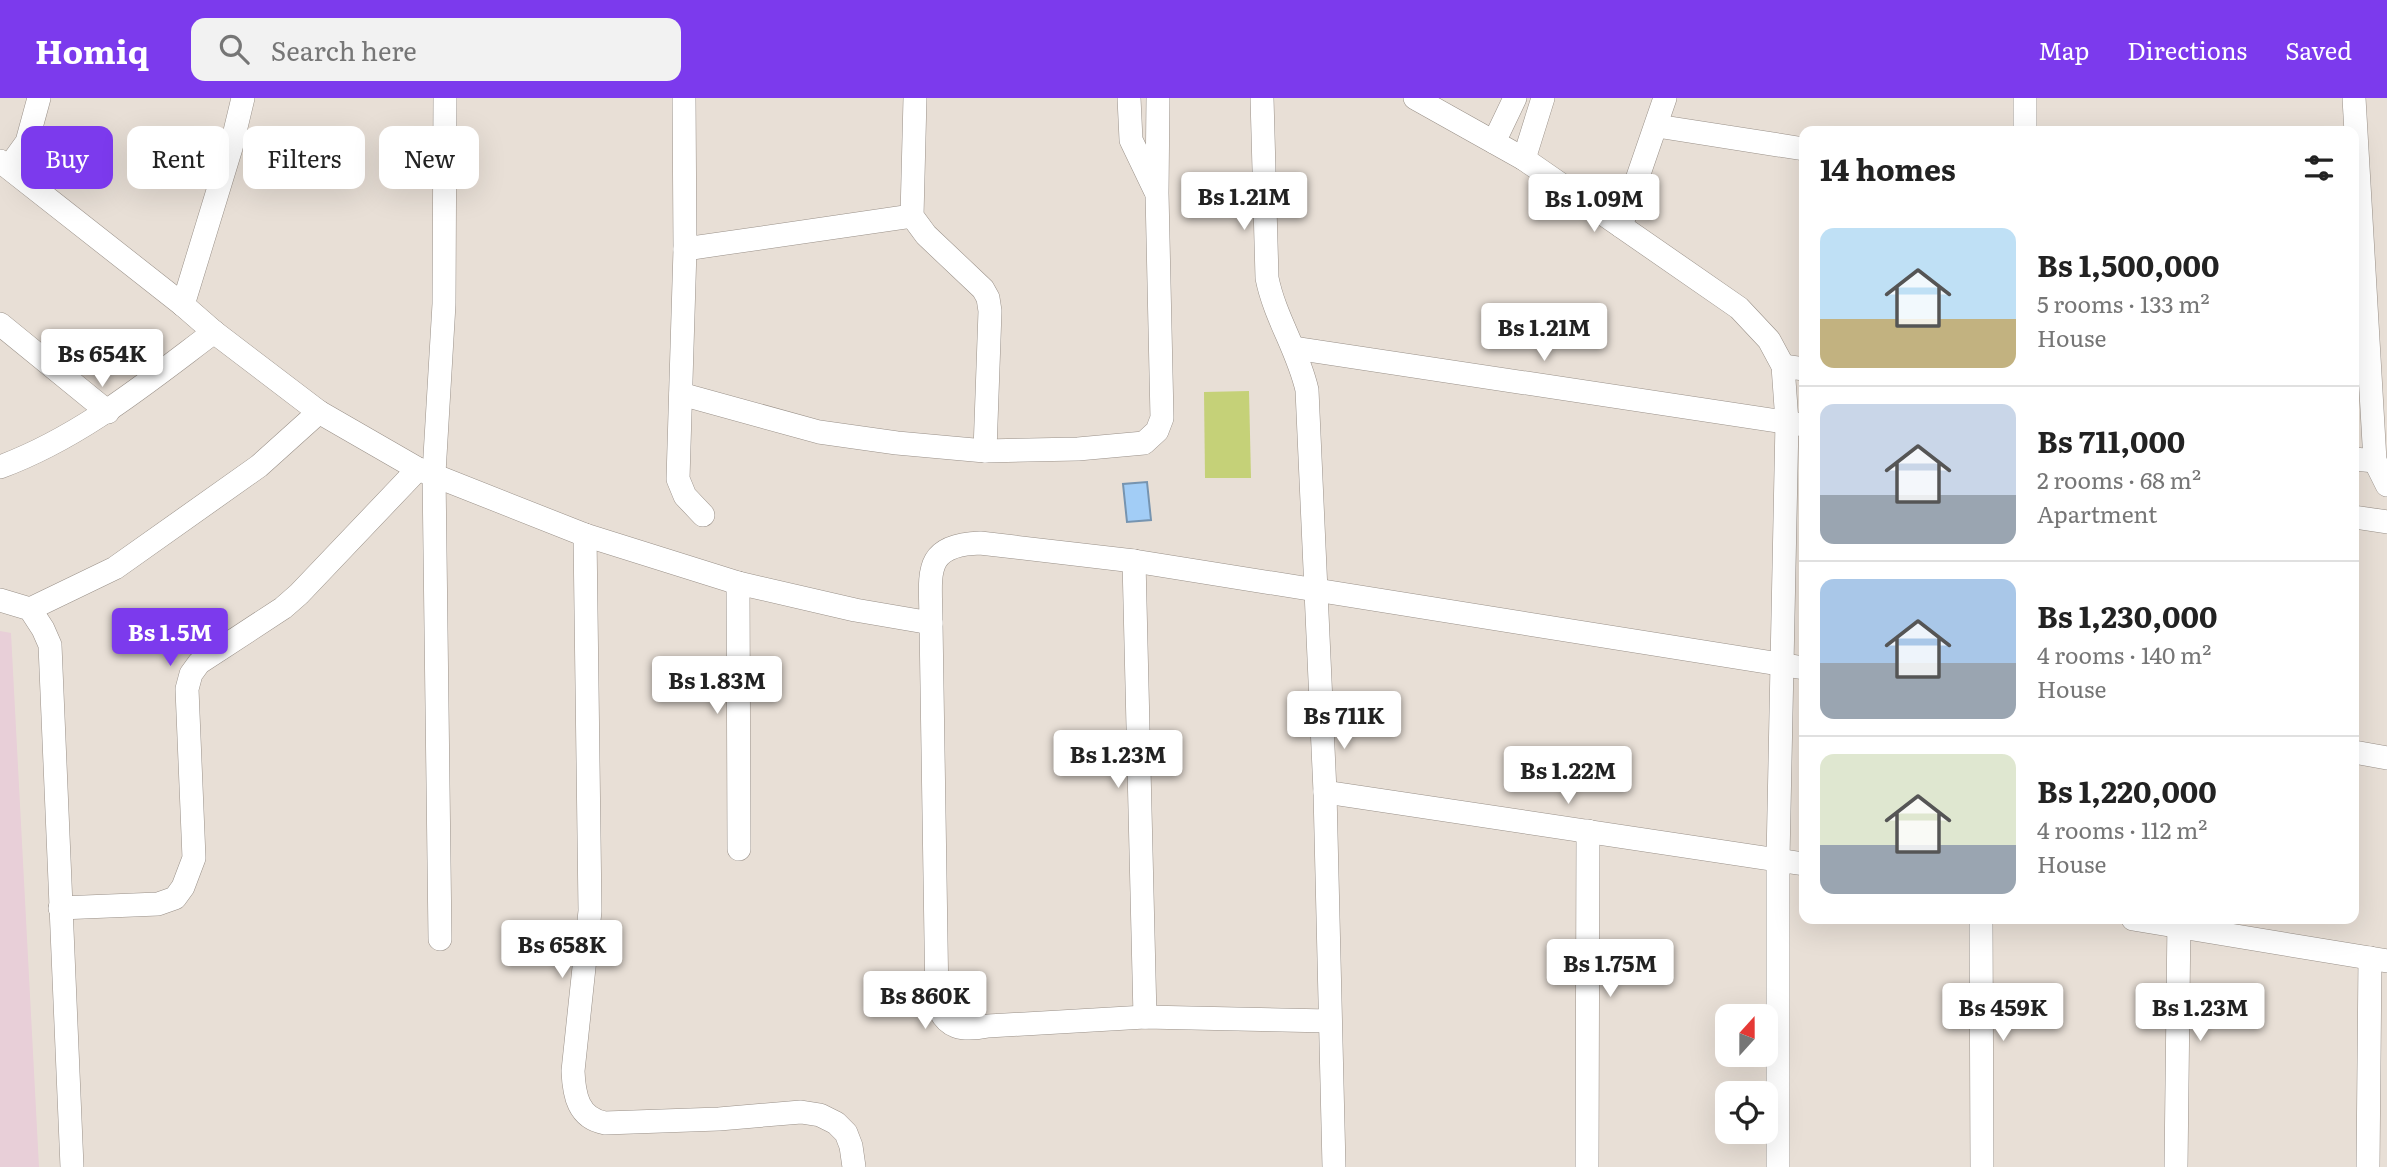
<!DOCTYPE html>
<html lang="en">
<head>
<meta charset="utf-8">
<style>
  body { margin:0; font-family:Literata,serif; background:#f2f2f2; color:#222; height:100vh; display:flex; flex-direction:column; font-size:26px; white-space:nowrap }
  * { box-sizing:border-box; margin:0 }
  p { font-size:23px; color:#767676 }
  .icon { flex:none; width:38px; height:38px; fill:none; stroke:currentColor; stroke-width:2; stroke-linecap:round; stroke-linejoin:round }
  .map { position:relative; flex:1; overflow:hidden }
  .panel { position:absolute; left:1799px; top:28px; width:560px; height:798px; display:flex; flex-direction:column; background:#fff; border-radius:14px; box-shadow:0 7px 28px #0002 }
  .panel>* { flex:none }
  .top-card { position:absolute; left:21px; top:28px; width:665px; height:63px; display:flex; gap:14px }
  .needle { width:46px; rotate:21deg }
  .fabs { position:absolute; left:1715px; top:906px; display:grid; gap:14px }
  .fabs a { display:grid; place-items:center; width:63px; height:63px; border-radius:14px; background:#fff; box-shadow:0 7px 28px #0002; font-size:35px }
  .price { position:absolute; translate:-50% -60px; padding:0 16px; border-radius:7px; background:#fff; color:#222; font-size:23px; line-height:46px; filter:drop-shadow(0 2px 4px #0008) }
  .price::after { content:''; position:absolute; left:50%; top:42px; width:21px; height:16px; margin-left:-10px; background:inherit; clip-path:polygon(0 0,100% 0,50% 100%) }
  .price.active { background:#7c3aed; color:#fff }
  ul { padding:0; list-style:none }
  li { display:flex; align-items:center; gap:21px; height:175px; padding:0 21px }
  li+li { border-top:2px solid #e0e0e0 }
  li span { display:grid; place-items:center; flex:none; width:196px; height:140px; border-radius:14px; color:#555 }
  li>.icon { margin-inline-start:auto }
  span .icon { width:84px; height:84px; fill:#fffc; stroke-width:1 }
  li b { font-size:30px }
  h2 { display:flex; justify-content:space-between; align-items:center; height:84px; padding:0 21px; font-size:30px }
  .tag { padding:0 24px; border-radius:14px; background:#fff; box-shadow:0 7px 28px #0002; font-size:24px; line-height:63px }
  .tag.active { background:#7c3aed; color:#fff }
  header { display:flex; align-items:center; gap:42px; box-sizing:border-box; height:98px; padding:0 35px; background:#7c3aed; color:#fff }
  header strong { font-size:33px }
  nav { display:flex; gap:38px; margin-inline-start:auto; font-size:24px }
  .search { width:490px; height:63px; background:#f2f2f2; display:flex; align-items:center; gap:18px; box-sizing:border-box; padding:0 24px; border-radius:14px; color:#767676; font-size:26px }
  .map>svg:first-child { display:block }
</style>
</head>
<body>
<header>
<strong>Homiq</strong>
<div class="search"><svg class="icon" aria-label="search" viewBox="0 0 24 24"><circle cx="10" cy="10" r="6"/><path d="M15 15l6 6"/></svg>Search here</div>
<nav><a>Map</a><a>Directions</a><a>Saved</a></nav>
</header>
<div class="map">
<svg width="2387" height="1069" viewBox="0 0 2387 1069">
  <rect width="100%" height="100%" fill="#e8dfd6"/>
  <path fill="#e8cfd8" d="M0,533L11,535L39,1069H0Z"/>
  <path fill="#c5d178" d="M1249,293L1251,380H1205L1204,294Z"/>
  <path fill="#a2cdf6" stroke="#7694b0" stroke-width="2" d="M1147,384L1151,422L1127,424L1123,386Z"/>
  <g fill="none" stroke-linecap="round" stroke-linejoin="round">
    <g stroke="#999088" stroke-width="24">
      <g id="minor">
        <path d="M684,0L685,151L678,381L685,398L703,417"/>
        <path d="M915,0L912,118L926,137L983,191L988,200L990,213L985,353"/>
        <path d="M1129,0L1131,42L1155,92"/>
        <path d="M1262,0L1267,180C1275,220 1298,252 1307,292L1325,694L1334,1069"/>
        <path d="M1415,0L1524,61L1739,210L1769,242L1783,268L1787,324L1778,761V1069"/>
        <path d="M2354,0L2375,363L2354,361"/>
        <path d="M1657,28L1804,51"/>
        <path d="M2025,33V0"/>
        <path d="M1494,44L1515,0"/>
        <path d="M1524,61L1543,0"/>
        <path d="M0,63L183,207L214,234L319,314L418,371L585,437L738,485L855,512L931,525C931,477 921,447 980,445L1134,463L1804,570"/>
        <path d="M9,69L27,44L39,0"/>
        <path d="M1621,128L1665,0"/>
        <path d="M685,151L912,118"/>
        <path d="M183,207L231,50L243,0"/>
        <path d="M0,226L108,314"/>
        <path d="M1294,250L1804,327"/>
        <path d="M1783,268L1804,271"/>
        <path d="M681,296L819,334L897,345L985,353L1078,351L1144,345L1157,333L1162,320L1157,95L1158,0"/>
        <path d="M2375,363L2387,387"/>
        <path d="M0,369C81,339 146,285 214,234"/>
        <path d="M2354,419L2387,424"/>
        <path d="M585,437L590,813L573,973C574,997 578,1020 605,1025L719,1021L801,1014L820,1017L836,1025L846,1035L851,1048L854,1069"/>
        <path d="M1134,463L1145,919"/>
        <path d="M738,485L739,751"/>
        <path d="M0,502L30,511L43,531L50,547L72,1069"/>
        <path d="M30,511L115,470L259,368L319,314"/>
        <path d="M931,525L937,905C945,931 963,933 988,928L1145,919L1329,923"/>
        <path d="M2354,654L2387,660"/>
        <path d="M1325,694L1804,766"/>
        <path d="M60,810L158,806L175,800L183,789L194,760L187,591L191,576L199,565L283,510L299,496L418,371"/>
        <path d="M1981,821L1982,1069"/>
        <path d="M2133,821L2387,863"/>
        <path d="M440,841L434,375L444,206L445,0"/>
        <path d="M1587,1069L1588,733"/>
        <path d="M2176,1069L2179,821"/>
        <path d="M2368,1069L2370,860"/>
      </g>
    </g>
    <use href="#minor" stroke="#fff" stroke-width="23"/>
  </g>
</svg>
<div class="fabs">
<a><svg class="needle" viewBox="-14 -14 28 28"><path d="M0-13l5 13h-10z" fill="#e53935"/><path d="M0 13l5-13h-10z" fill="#767676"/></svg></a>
<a><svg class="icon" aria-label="locate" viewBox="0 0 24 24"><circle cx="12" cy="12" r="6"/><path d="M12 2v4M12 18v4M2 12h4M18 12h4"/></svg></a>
</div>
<b class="price" style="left:1244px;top:134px">Bs 1.21M</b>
<b class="price" style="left:1594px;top:136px">Bs 1.09M</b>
<b class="price" style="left:1544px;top:265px">Bs 1.21M</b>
<b class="price" style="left:102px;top:291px">Bs 654K</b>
<b class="price active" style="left:170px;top:570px">Bs 1.5M</b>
<b class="price" style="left:717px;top:618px">Bs 1.83M</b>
<b class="price" style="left:1344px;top:653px">Bs 711K</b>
<b class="price" style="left:1118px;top:692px">Bs 1.23M</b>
<b class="price" style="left:1568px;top:708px">Bs 1.22M</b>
<b class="price" style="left:562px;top:882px">Bs 658K</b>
<b class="price" style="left:1610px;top:901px">Bs 1.75M</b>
<b class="price" style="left:925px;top:933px">Bs 860K</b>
<b class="price" style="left:2003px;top:945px">Bs 459K</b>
<b class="price" style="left:2200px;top:945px">Bs 1.23M</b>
<div class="top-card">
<a class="tag active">Buy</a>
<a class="tag">Rent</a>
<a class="tag">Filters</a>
<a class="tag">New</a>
</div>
<section class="panel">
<h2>14 homes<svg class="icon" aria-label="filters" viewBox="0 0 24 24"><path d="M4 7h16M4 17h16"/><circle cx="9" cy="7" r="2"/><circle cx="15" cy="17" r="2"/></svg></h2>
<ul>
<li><span style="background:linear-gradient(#bfe0f5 65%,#c2b280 0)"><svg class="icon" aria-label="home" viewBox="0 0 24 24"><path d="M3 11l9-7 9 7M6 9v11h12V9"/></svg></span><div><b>Bs 1,500,000</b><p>5 rooms · 133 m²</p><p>House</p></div></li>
<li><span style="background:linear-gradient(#c9d6e8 65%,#9aa5b1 0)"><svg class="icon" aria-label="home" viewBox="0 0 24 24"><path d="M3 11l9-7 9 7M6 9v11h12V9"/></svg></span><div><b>Bs 711,000</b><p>2 rooms · 68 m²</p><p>Apartment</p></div></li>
<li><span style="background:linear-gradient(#a9c7e8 60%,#9aa5b1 0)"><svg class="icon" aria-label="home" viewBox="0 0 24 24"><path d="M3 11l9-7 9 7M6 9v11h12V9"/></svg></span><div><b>Bs 1,230,000</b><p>4 rooms · 140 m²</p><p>House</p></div></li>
<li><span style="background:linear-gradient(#dfe7d0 65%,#9aa5b1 0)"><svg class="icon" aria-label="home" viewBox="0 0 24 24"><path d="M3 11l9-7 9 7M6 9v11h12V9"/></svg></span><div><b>Bs 1,220,000</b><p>4 rooms · 112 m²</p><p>House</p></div></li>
</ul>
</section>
</div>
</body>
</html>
